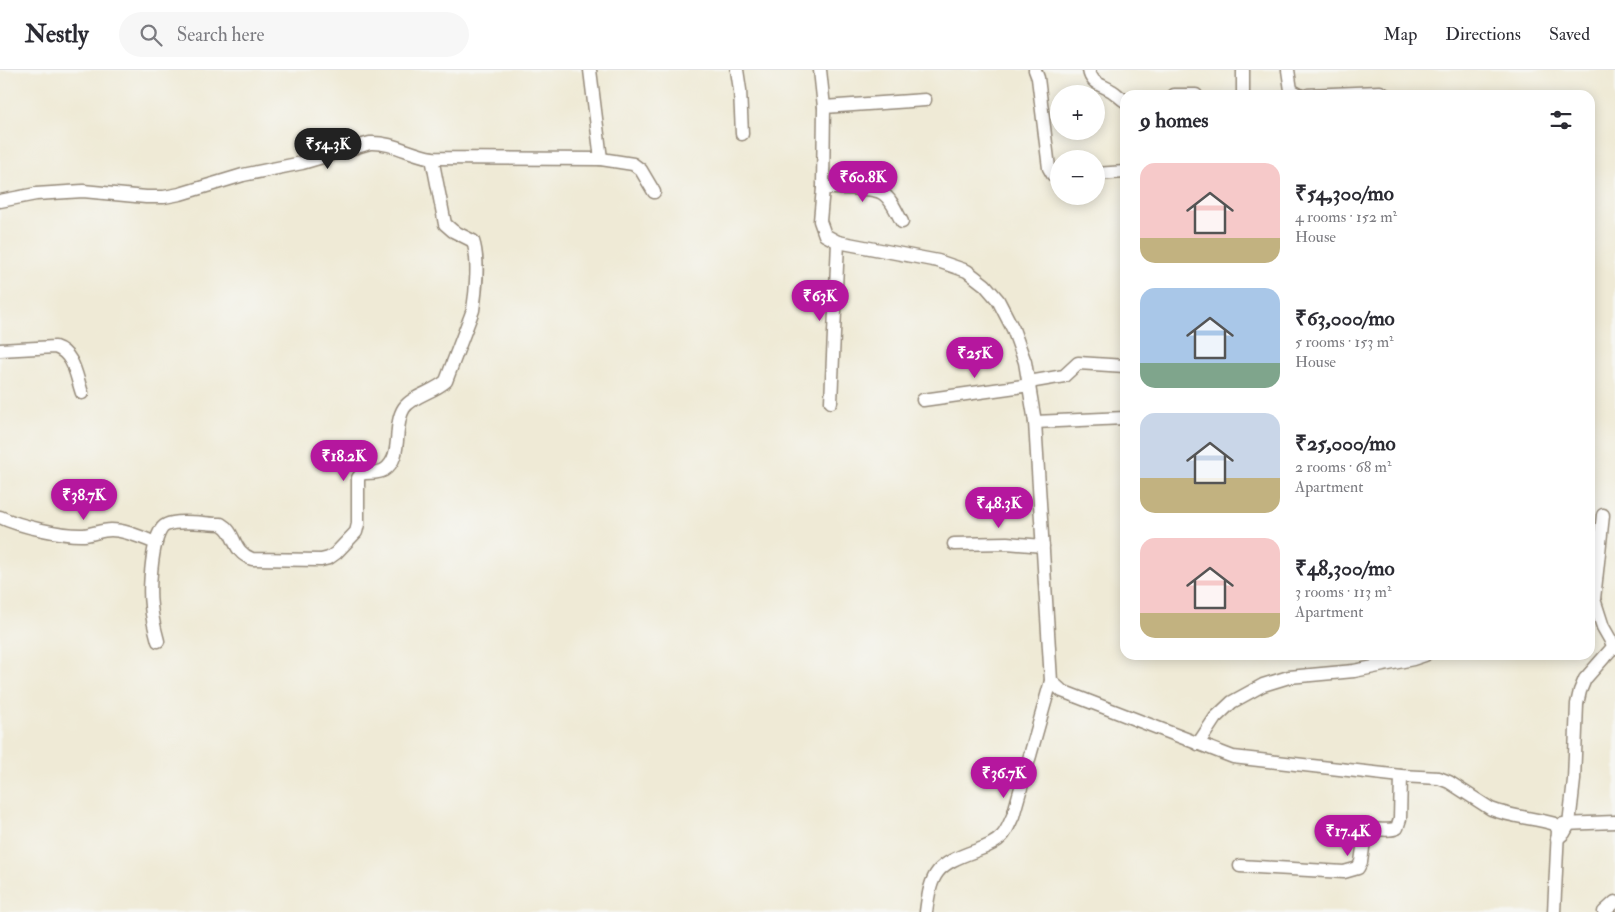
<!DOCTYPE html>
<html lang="en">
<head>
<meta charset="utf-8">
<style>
  body { margin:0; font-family:"IM FELL Double Pica",serif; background:#f7f7f7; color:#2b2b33; height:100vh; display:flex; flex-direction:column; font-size:19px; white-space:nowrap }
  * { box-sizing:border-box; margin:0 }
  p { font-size:16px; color:#7c7c81 }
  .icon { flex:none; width:28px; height:28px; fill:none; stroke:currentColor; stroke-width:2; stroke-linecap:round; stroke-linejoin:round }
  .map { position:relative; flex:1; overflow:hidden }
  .side { position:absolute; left:1120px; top:20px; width:475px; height:570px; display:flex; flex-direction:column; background:#fff; border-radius:15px; box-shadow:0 2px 12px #0003 }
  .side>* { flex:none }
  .fabs { position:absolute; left:1050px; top:15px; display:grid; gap:10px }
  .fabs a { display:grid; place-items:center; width:55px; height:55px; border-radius:50%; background:#fff; box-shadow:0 2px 12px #0003; font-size:25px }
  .price { position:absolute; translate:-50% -42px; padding:0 11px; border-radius:18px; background:#b5179e; color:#fff; font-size:16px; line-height:32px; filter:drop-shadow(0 1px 2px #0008) }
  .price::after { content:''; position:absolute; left:50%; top:30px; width:15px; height:11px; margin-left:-8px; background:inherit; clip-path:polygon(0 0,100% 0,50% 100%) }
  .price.active { background:#222; color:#fff }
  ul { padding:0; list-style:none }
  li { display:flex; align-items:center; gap:15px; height:125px; padding:0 20px }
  li span { display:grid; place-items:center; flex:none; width:140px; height:100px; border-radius:15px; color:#555 }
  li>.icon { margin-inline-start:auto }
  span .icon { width:60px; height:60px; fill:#fffc; stroke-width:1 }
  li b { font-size:21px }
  h2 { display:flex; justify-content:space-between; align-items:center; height:60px; padding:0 20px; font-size:21px }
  header { display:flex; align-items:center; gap:30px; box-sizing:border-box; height:70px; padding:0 25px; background:#fff; border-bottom:1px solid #e1e1e2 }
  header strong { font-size:24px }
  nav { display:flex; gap:28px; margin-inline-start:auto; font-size:18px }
  .search { width:350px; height:45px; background:#f7f7f7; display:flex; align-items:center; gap:12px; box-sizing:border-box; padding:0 18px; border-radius:28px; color:#7c7c81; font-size:19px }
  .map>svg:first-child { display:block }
</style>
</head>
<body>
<header>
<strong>Nestly</strong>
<div class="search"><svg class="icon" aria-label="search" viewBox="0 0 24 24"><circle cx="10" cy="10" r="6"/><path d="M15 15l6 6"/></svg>Search here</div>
<nav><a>Map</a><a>Directions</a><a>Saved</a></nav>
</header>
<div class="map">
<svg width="1615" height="842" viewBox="0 0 1615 842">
  <rect width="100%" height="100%" fill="#f6f6f2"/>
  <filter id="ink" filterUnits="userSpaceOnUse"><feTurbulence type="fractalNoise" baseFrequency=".02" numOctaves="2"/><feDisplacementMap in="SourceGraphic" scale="10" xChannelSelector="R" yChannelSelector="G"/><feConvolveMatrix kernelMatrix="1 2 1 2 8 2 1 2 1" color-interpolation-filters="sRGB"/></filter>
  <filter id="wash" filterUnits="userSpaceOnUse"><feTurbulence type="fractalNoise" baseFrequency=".0096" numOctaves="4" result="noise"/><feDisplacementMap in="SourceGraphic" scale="20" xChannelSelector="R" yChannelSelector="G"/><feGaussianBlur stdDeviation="1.12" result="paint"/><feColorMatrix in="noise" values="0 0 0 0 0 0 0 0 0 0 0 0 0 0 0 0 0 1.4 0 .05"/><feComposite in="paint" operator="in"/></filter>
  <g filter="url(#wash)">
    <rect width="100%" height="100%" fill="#efead6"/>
  </g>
  <g filter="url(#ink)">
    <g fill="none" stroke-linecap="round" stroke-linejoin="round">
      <g stroke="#958a7a" stroke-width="15">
        <g id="minor">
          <path d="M590,0L601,89"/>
          <path d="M737,0L740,20L742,64"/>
          <path d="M820,0L824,37L823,118L820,151L825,165L838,172L938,191L967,201L985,215L998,230L1013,259L1025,292L1035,352L1051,611L1062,621L1233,687L1401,706L1439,708L1449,712L1491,739C1511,747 1535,748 1555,754L1558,760L1554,842"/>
          <path d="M1035,0L1038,8L1049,98L1053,105L1059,106"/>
          <path d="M1089,0C1091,14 1101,14 1112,21C1117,24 1120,28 1125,31"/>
          <path d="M1288,0L1291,20L1300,25"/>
          <path d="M1174,25H1196"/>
          <path d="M1243,25V0"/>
          <path d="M1308,25L1380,22L1385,25"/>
          <path d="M824,37L925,30"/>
          <path d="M1096,104L1125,102"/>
          <path d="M823,118C835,118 873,117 882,123C891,128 897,143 902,152"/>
          <path d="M0,131L36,124L83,121L146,127H164L180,124L243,105L302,93L370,73C392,72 410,84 432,88L601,89L633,94L641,100L654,122"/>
          <path d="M0,280L55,277C74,283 76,306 82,323"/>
          <path d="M1029,312L1064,306L1078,293L1125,296"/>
          <path d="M923,330L1030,315"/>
          <path d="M831,332L838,172"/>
          <path d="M1035,352L1125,348"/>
          <path d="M0,447C19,456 63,466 84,465C93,464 102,460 111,460C126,460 142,468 156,473"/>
          <path d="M954,474L1007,473L1043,476"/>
          <path d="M1594,529L1603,557L1615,578"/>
          <path d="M1590,532L1594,529L1603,445"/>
          <path d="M158,571C155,560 152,548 151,536C149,521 151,461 166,455C179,449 206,454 221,454C237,463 231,481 252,489L321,490L329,488L336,483L356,462L358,454V408L361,404C368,402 377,404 384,400C404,387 392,356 404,338C412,326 434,322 446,311L473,240C476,221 479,189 473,171L453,161L445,154L432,88"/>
          <path d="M1198,674L1215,648L1232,632L1263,615L1289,607L1354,601L1413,589L1425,585"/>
          <path d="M1563,754L1615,752"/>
          <path d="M1557,769L1564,763L1569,754L1574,710L1577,634L1580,621L1585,609L1614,576"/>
          <path d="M1240,796L1344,802L1358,798L1361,792L1365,764C1373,755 1387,763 1397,758L1400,749L1401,706"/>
          <path d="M926,842C931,802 936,795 975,781C984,778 995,774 1002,766C1007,761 1010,752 1013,746L1051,611"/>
          <path d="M1604,842L1615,832"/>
        </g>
      </g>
      <use href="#minor" stroke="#fff" stroke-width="12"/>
    </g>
  </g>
</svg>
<div class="fabs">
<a>+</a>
<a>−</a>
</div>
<b class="price active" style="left:328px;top:100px">₹54.3K</b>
<b class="price" style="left:863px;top:133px">₹60.8K</b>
<b class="price" style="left:820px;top:252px">₹63K</b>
<b class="price" style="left:975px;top:309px">₹25K</b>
<b class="price" style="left:344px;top:412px">₹18.2K</b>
<b class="price" style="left:84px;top:451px">₹38.7K</b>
<b class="price" style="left:999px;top:459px">₹48.3K</b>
<b class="price" style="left:1004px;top:729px">₹36.7K</b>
<b class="price" style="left:1348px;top:787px">₹17.4K</b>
<section class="side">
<h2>9 homes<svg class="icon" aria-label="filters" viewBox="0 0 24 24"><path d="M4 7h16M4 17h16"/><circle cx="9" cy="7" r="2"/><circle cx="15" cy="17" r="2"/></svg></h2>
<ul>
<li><span style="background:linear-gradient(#f6c9c9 75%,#c2b280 0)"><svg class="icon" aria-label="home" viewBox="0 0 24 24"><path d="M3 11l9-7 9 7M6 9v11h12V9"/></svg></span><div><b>₹54,300/mo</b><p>4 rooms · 152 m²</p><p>House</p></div></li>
<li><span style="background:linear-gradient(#a9c7e8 75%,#7fa58c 0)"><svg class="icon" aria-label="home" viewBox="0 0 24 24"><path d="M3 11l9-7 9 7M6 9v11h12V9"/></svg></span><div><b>₹63,000/mo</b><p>5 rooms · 153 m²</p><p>House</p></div></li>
<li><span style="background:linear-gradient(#c9d6e8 65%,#c2b280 0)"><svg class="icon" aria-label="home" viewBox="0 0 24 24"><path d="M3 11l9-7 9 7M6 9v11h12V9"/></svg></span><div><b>₹25,000/mo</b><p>2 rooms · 68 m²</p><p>Apartment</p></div></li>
<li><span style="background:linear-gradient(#f6c9c9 75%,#c2b280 0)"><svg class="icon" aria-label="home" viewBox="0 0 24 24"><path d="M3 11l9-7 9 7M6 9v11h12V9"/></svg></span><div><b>₹48,300/mo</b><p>3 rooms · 113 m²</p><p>Apartment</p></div></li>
</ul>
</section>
</div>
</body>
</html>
